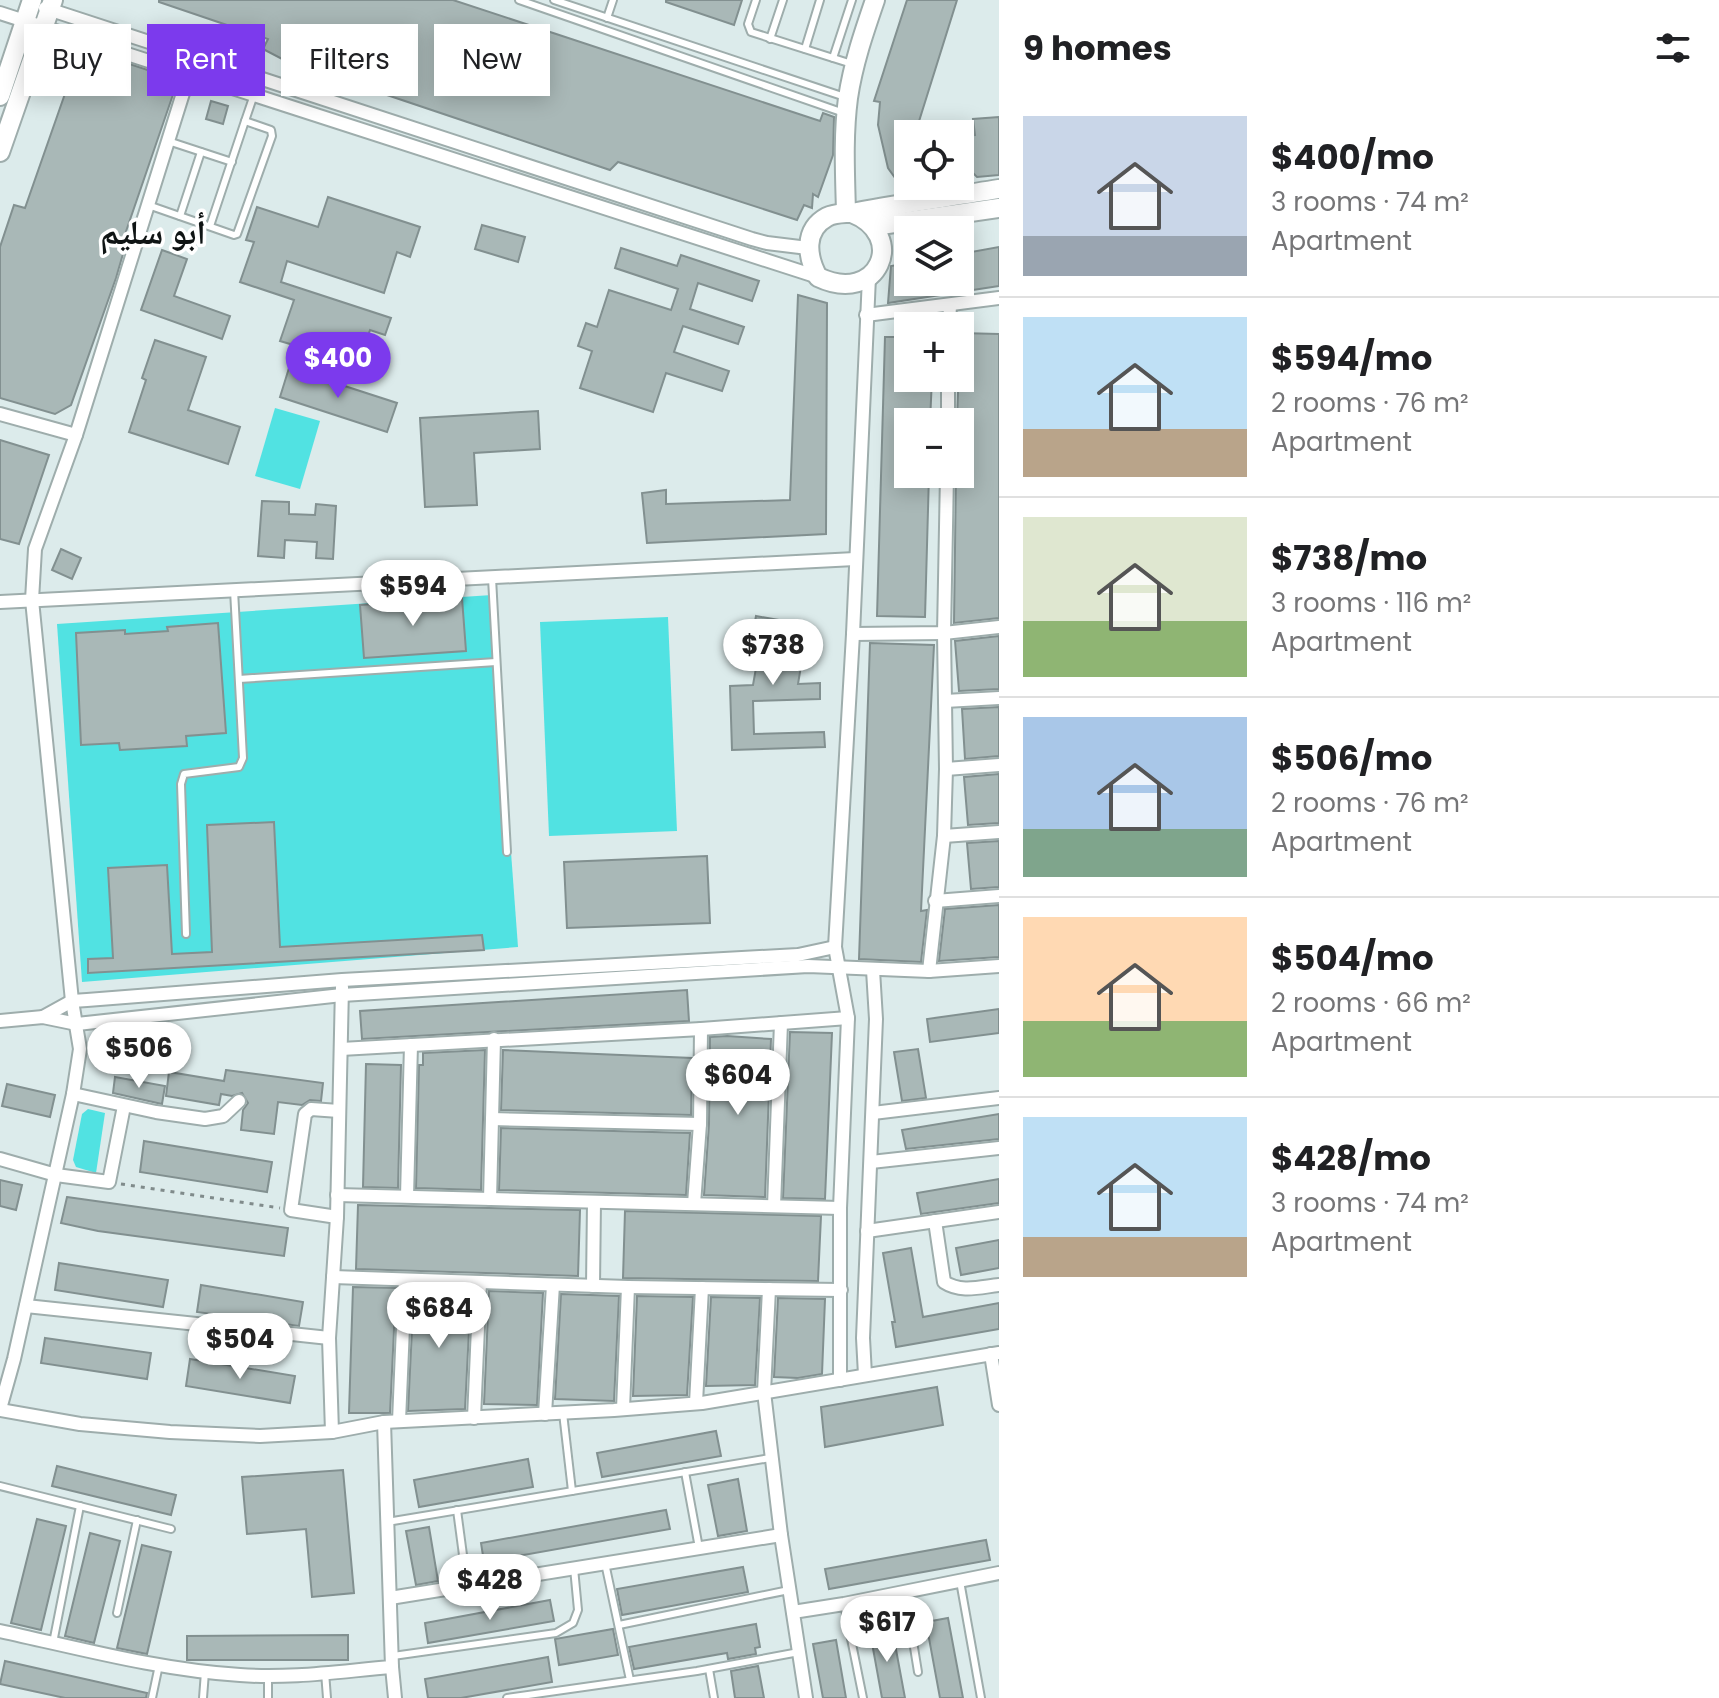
<!DOCTYPE html>
<html lang="en">
<head>
<meta charset="utf-8">
<style>
  body { margin:0; font-family:Poppins,"Noto Naskh Arabic",sans-serif; background:#f6f6f6; color:#202124; height:100vh; display:flex; flex-direction:column; font-size:30px; white-space:nowrap }
  * { box-sizing:border-box; margin:0 }
  p { font-size:26px; color:#757577 }
  .icon { flex:none; width:44px; height:44px; fill:none; stroke:currentColor; stroke-width:2; stroke-linecap:round; stroke-linejoin:round }
  .map { position:relative; flex:1; overflow:hidden }
  .panel { display:flex; flex-direction:column; background:#fff; width:720px }
  .panel>* { flex:none }
  .hud { position:absolute; left:24px; top:24px; width:760px; height:72px; display:flex; gap:16px }
  .controls { position:absolute; left:894px; top:120px; display:grid; gap:16px }
  .controls a { display:grid; place-items:center; width:80px; height:80px; border-radius:0px; background:#fff; box-shadow:0 4px 20px #0003; font-size:40px }
  .price { position:absolute; translate:-50% -68px; padding:0 18px; border-radius:28px; background:#fff; color:#222; font-size:26px; line-height:52px; filter:drop-shadow(0 2px 4px #0008) }
  .price::after { content:''; position:absolute; left:50%; top:48px; width:24px; height:18px; margin-left:-12px; background:inherit; clip-path:polygon(0 0,100% 0,50% 100%) }
  .price.current { background:#7c3aed; color:#fff }
  ul { padding:0; list-style:none }
  li { display:flex; align-items:center; gap:24px; height:200px; padding:0 24px }
  li+li { border-top:2px solid #e0e0e0 }
  li span { display:grid; place-items:center; flex:none; width:224px; height:160px; border-radius:0px; color:#555 }
  li>.icon { margin-inline-start:auto }
  span .icon { width:96px; height:96px; fill:#fffc; stroke-width:1 }
  li b { font-size:34px }
  h2 { display:flex; justify-content:space-between; align-items:center; height:96px; padding:0 24px; font-size:34px }
  .pill { padding:0 28px; border-radius:0px; background:#fff; box-shadow:0 4px 20px #0003; font-size:28px; line-height:72px }
  .pill.current { background:#7c3aed; color:#fff }
  main { display:flex; flex:1; min-height:0 }
  .map>svg:first-child { display:block }
</style>
</head>
<body>
<main>
<div class="map">
<svg width="999" height="1698" viewBox="0 0 999 1698">
  <rect width="100%" height="100%" fill="#dcebeb"/>
  <g fill="#51e2e2">
    <path d="M275,408L320,421L300,489L255,476Z"/>
    <path d="M492,595L518,947L82,982L57,624Z"/>
    <path d="M668,617L677,831L549,836L540,622Z"/>
    <path d="M88,1109L105,1113L96,1173L76,1167L73,1160L82,1114Z"/>
  </g>
  <g fill="#a9b8b7" stroke="#829090" stroke-width="2">
    <path d="M159,0H453L820,121L823,113L834,117L833,155L818,197L813,194L812,208L804,205L797,220L618,162L610,170L286,61L263,49L268,39L159,2Z"/>
    <path d="M666,0H742L734,25L666,2Z"/>
    <path d="M907,0H957L915,134H908V181L898,182L888,168L878,125L880,102L874,101Z"/>
    <path d="M81,48L178,80L121,246L125,247L116,278L71,405L55,414L0,398V247L14,205L25,208Z"/>
    <path d="M211,101L228,106L223,124L206,119Z"/>
    <path d="M999,117V175L977,177L971,171L960,177V136L975,135L973,119Z"/>
    <path d="M328,197L420,227L410,257L397,252L384,293L287,261L281,282L391,318L385,335L370,330L358,364L280,341L294,300L240,282L254,242L246,240L257,207L318,227Z"/>
    <path d="M482,225L525,237L518,262L475,249Z"/>
    <path d="M999,247V286L888,303L891,266L908,263V282H960V254Z"/>
    <path d="M621,248L677,266L681,255L759,281L752,301L698,283L690,309L744,327L738,344L683,326L674,352L729,371L722,391L666,373L653,412L580,388L592,351L578,346L586,323L597,327L609,290L671,310L678,289L615,268Z"/>
    <path d="M162,250L187,259L174,296L230,316L222,339L141,310Z"/>
    <path d="M798,295L827,303L826,534L647,543L642,493L666,490V504L790,500Z"/>
    <path d="M960,333L999,334V618L954,623L956,474H960V422H957Z"/>
    <path d="M885,337H908V378H932L930,422H908V474H929L925,617L877,616Z"/>
    <path d="M155,340L206,357L188,410L240,427L228,464L129,432L146,380L142,378Z"/>
    <path d="M289,368L397,403L387,432L280,397Z"/>
    <path d="M538,411L540,449L474,453L477,505L425,507L420,418Z"/>
    <path d="M0,440L49,455L19,544L0,539Z"/>
    <path d="M262,501L289,502V514L315,515L316,504L336,506L333,559L316,558L317,542L285,540L284,558L258,556Z"/>
    <path d="M61,549L81,558L72,579L52,570Z"/>
    <path d="M462,598L466,651L364,658L360,605Z"/>
    <path d="M756,616L802,624L800,633L805,634L804,648L798,684L820,683V699L753,701L754,734L824,732L825,747L732,750L730,686L753,685L761,640L752,638Z"/>
    <path d="M218,623L226,733L186,736L187,746L120,750L119,743L81,745L76,633L125,630V634L168,631L167,627Z"/>
    <path d="M999,636V689L959,691L955,641Z"/>
    <path d="M870,643L934,645L921,911L927,910L921,962L859,959Z"/>
    <path d="M999,707V756L965,759L962,709Z"/>
    <path d="M999,774V823L968,825L964,777Z"/>
    <path d="M274,822L280,947L482,935L484,950L88,973V959L113,958L108,868L167,865L172,954L212,952L207,825Z"/>
    <path d="M999,841V887L971,889L967,843Z"/>
    <path d="M707,856L710,923L567,928L564,862Z"/>
    <path d="M999,905V957L939,961L945,909Z"/>
    <path d="M687,990L689,1021L362,1039L360,1011Z"/>
    <path d="M999,1009V1033L930,1042L927,1019Z"/>
    <path d="M790,1032L832,1033L825,1199L783,1198Z"/>
    <path d="M727,1036L771,1039L765,1197L704,1195L709,1124L710,1037Z"/>
    <path d="M918,1049L926,1098L902,1101L894,1052Z"/>
    <path d="M485,1050L481,1190L416,1188L419,1065H423V1053Z"/>
    <path d="M503,1050L692,1058L691,1115L501,1110Z"/>
    <path d="M366,1064L401,1065L398,1188L363,1187Z"/>
    <path d="M226,1070L323,1083L321,1101L310,1100L302,1105L278,1102L274,1134L241,1130L243,1110L248,1103L242,1093L232,1096L221,1094L219,1105L166,1096L169,1072L224,1081Z"/>
    <path d="M115,1077L165,1086L162,1104L113,1093Z"/>
    <path d="M7,1084L55,1095L50,1117L2,1106Z"/>
    <path d="M999,1114V1139L906,1149L902,1130Z"/>
    <path d="M501,1128L690,1133L686,1195L499,1190Z"/>
    <path d="M144,1141L272,1162L267,1192L140,1172Z"/>
    <path d="M999,1179V1203L921,1214L917,1193Z"/>
    <path d="M0,1180L22,1185L16,1210L0,1206Z"/>
    <path d="M67,1197L288,1228L284,1256L98,1231L61,1223Z"/>
    <path d="M358,1205L580,1210L578,1276L356,1269Z"/>
    <path d="M625,1211L821,1216L818,1281L623,1278Z"/>
    <path d="M999,1240V1268L961,1275L956,1248Z"/>
    <path d="M911,1248L923,1317L999,1303V1329L896,1347L892,1322H895L883,1253Z"/>
    <path d="M59,1263L168,1280L163,1307L55,1290Z"/>
    <path d="M201,1285L303,1302L299,1326L197,1312Z"/>
    <path d="M353,1287L396,1288L390,1413H349Z"/>
    <path d="M414,1289L471,1291L465,1409L408,1411Z"/>
    <path d="M489,1291L543,1293L537,1405L484,1404Z"/>
    <path d="M561,1294L619,1296L614,1401L555,1399Z"/>
    <path d="M637,1296L693,1297L687,1395L633,1396Z"/>
    <path d="M711,1297L760,1298L755,1385L706,1386Z"/>
    <path d="M778,1298L825,1299L822,1374L798,1378L774,1377Z"/>
    <path d="M45,1338L151,1353L147,1379L41,1363Z"/>
    <path d="M190,1359L295,1376L290,1403L186,1386Z"/>
    <path d="M937,1387L943,1425L825,1447L821,1407Z"/>
    <path d="M716,1431L721,1456L602,1477L597,1453Z"/>
    <path d="M528,1459L533,1487L419,1507L414,1480Z"/>
    <path d="M57,1466L176,1495L171,1515L52,1486Z"/>
    <path d="M343,1470L354,1593L312,1597L306,1529L247,1534L242,1477Z"/>
    <path d="M738,1479L747,1531L718,1536L708,1485Z"/>
    <path d="M666,1510L670,1529L484,1562L481,1543Z"/>
    <path d="M37,1519L66,1526L41,1630L11,1623Z"/>
    <path d="M429,1527L438,1581L416,1585L406,1531Z"/>
    <path d="M90,1533L120,1541L94,1643L65,1636Z"/>
    <path d="M986,1540L990,1560L829,1589L825,1569Z"/>
    <path d="M142,1545L171,1552L147,1654L117,1648Z"/>
    <path d="M743,1567L748,1592L622,1615L617,1589Z"/>
    <path d="M550,1600L554,1621L428,1643L425,1623Z"/>
    <path d="M948,1618L963,1698H940L926,1622Z"/>
    <path d="M756,1624L760,1647L755,1648L756,1654L728,1659L727,1653L634,1669L629,1647Z"/>
    <path d="M892,1628L905,1698H882L870,1632Z"/>
    <path d="M613,1629L618,1655L559,1665L555,1639Z"/>
    <path d="M348,1635V1660H187V1636Z"/>
    <path d="M836,1640L846,1698H823L813,1644Z"/>
    <path d="M548,1657L552,1682L461,1698H428L425,1679Z"/>
    <path d="M5,1661L147,1693L146,1698H65L0,1684Z"/>
    <path d="M758,1666L764,1698H735L731,1671Z"/>
  </g>
  <g fill="none" stroke-linecap="round" stroke-linejoin="round">
    <g stroke="#9eadac" stroke-width="10">
      <g id="lane">
        <path d="M519,0L844,113"/>
        <path d="M554,0L845,97"/>
        <path d="M756,0L748,24L751,32L852,64"/>
        <path d="M607,18L613,0"/>
        <path d="M770,39L783,0"/>
        <path d="M805,49L820,0"/>
        <path d="M833,58L852,0"/>
        <path d="M168,141L232,162"/>
        <path d="M148,205L234,235L237,234L272,136L271,130L245,121L259,80"/>
        <path d="M180,216L201,152"/>
        <path d="M210,226L245,121"/>
        <path d="M492,578L507,852"/>
        <path d="M239,679L496,662"/>
        <path d="M186,934L181,784L184,774L239,767L243,758L234,590"/>
        <path d="M563,1413L572,1491"/>
        <path d="M685,1472L699,1548"/>
        <path d="M0,1486L171,1529"/>
        <path d="M457,1510L467,1585"/>
        <path d="M387,1522L770,1458"/>
        <path d="M605,1563L630,1680"/>
        <path d="M960,1581L981,1698"/>
        <path d="M905,1592L918,1672"/>
        <path d="M844,1604L863,1698"/>
        <path d="M117,1613L137,1520"/>
        <path d="M619,1625L789,1590"/>
        <path d="M53,1643L80,1506"/>
        <path d="M393,1656L556,1633L573,1623L578,1610L574,1568"/>
        <path d="M709,1669L714,1698"/>
        <path d="M325,1672L327,1698"/>
        <path d="M268,1676V1698"/>
        <path d="M152,1698L159,1665"/>
        <path d="M203,1698L205,1672"/>
        <path d="M507,1698L697,1671L799,1652"/>
      </g>
    </g>
    <g stroke="#9eadac" stroke-width="16">
      <g id="street">
        <path d="M45,8L752,239L767,243L808,248"/>
        <path d="M0,13L818,277"/>
        <path d="M866,315L999,298"/>
        <path d="M949,326L950,305"/>
        <path d="M0,414L76,435"/>
        <path d="M948,422V378"/>
        <path d="M0,602L855,559"/>
        <path d="M853,634L944,633L999,627"/>
        <path d="M945,701L999,698"/>
        <path d="M946,769L999,765"/>
        <path d="M944,836L999,832"/>
        <path d="M935,901L999,896"/>
        <path d="M929,971L944,836L946,769L944,633L947,474"/>
        <path d="M43,1017L72,1001L87,1000L342,980L798,955L835,947"/>
        <path d="M0,1021L43,1017L77,1024L342,995L808,966L929,971L999,966"/>
        <path d="M341,1049L701,1029L848,1018"/>
        <path d="M73,1094L156,1112L205,1119L223,1116L239,1101"/>
        <path d="M873,1113L999,1098"/>
        <path d="M492,1119L700,1124"/>
        <path d="M0,1159L56,1175L109,1182L124,1106"/>
        <path d="M871,1162L999,1148"/>
        <path d="M337,1195L840,1208"/>
        <path d="M407,1196L411,1045"/>
        <path d="M490,1199L494,1039"/>
        <path d="M694,1204L700,1124L701,1029"/>
        <path d="M774,1206L781,1023"/>
        <path d="M337,1217L291,1210L305,1114L311,1109L339,1111"/>
        <path d="M935,1221L944,1282C961,1293 980,1287 999,1285"/>
        <path d="M867,1231L999,1212"/>
        <path d="M333,1277L628,1287L841,1290"/>
        <path d="M593,1286L594,1202"/>
        <path d="M769,1289L764,1392L781,1535L806,1698"/>
        <path d="M26,1306L329,1338"/>
        <path d="M991,1354L999,1405"/>
        <path d="M865,1375L863,1338L876,1019L873,970"/>
        <path d="M840,1380V1208L848,1018L835,947L853,634L869,277"/>
        <path d="M696,1403L702,1288"/>
        <path d="M0,1409L14,1359L73,1094L80,1049L72,1001L32,600L35,549L76,435L189,74"/>
        <path d="M623,1409L628,1287"/>
        <path d="M0,1410L80,1424L170,1432L260,1436L332,1432L384,1422L614,1410L702,1403L999,1353"/>
        <path d="M545,1414L553,1285"/>
        <path d="M474,1418L480,1282"/>
        <path d="M399,1421L405,1280"/>
        <path d="M332,1432L329,1338L337,1217L342,987"/>
        <path d="M390,1598L781,1535"/>
        <path d="M793,1612L844,1604L999,1573"/>
        <path d="M0,1631C79,1648 159,1670 240,1675C290,1679 342,1671 392,1667L384,1422"/>
        <path d="M392,1667L395,1698"/>
      </g>
    </g>
    <g stroke="#9eadac" stroke-width="22">
      <g id="secondary">
        <path d="M0,96L32,0"/>
        <path d="M0,152L53,0"/>
        <path d="M846,212C845,174 843,136 848,98C853,64 864,32 875,0"/>
        <path d="M852,213C908,235 879,306 818,277C807,257 803,230 827,217C836,212 847,214 857,212C904,203 951,197 999,189"/>
        <path d="M874,226L999,208"/>
      </g>
    </g>
    <path stroke="#808b8b" stroke-width="3" stroke-dasharray="4 6" stroke-linecap="butt" d="M121,1184L280,1208"/>
    <use href="#lane" stroke="#fff" stroke-width="6"/>
    <use href="#street" stroke="#fff" stroke-width="12"/>
    <use href="#secondary" stroke="#fff" stroke-width="18"/>
  </g>
  <g text-anchor="middle" stroke-width="7" stroke-linejoin="round" paint-order="stroke">
    <g font-size="34" font-weight="bold" fill="#0f1414" stroke="#fff">
      <text x="153" y="244">أبو سليم</text>
    </g>
  </g>
</svg>
<div class="controls">
<a><svg class="icon" aria-label="locate" viewBox="0 0 24 24"><circle cx="12" cy="12" r="6"/><path d="M12 2v4M12 18v4M2 12h4M18 12h4"/></svg></a>
<a><svg class="icon" aria-label="layers" viewBox="0 0 24 24"><path d="M12 4l9 5-9 5-9-5zM3 14l9 5 9-5"/></svg></a>
<a>+</a>
<a>−</a>
</div>
<b class="price current" style="left:338px;top:400px">$400</b>
<b class="price" style="left:413px;top:628px">$594</b>
<b class="price" style="left:773px;top:687px">$738</b>
<b class="price" style="left:139px;top:1090px">$506</b>
<b class="price" style="left:738px;top:1117px">$604</b>
<b class="price" style="left:439px;top:1350px">$684</b>
<b class="price" style="left:240px;top:1381px">$504</b>
<b class="price" style="left:490px;top:1622px">$428</b>
<b class="price" style="left:887px;top:1664px">$617</b>
<div class="hud">
<a class="pill">Buy</a>
<a class="pill current">Rent</a>
<a class="pill">Filters</a>
<a class="pill">New</a>
</div>
</div>
<section class="panel">
<h2>9 homes<svg class="icon" aria-label="filters" viewBox="0 0 24 24"><path d="M4 7h16M4 17h16"/><circle cx="9" cy="7" r="2"/><circle cx="15" cy="17" r="2"/></svg></h2>
<ul>
<li><span style="background:linear-gradient(#c9d6e8 75%,#9aa5b1 0)"><svg class="icon" aria-label="home" viewBox="0 0 24 24"><path d="M3 11l9-7 9 7M6 9v11h12V9"/></svg></span><div><b>$400/mo</b><p>3 rooms · 74 m²</p><p>Apartment</p></div></li>
<li><span style="background:linear-gradient(#bfe0f5 70%,#b9a48a 0)"><svg class="icon" aria-label="home" viewBox="0 0 24 24"><path d="M3 11l9-7 9 7M6 9v11h12V9"/></svg></span><div><b>$594/mo</b><p>2 rooms · 76 m²</p><p>Apartment</p></div></li>
<li><span style="background:linear-gradient(#dfe7d0 65%,#8fb573 0)"><svg class="icon" aria-label="home" viewBox="0 0 24 24"><path d="M3 11l9-7 9 7M6 9v11h12V9"/></svg></span><div><b>$738/mo</b><p>3 rooms · 116 m²</p><p>Apartment</p></div></li>
<li><span style="background:linear-gradient(#a9c7e8 70%,#7fa58c 0)"><svg class="icon" aria-label="home" viewBox="0 0 24 24"><path d="M3 11l9-7 9 7M6 9v11h12V9"/></svg></span><div><b>$506/mo</b><p>2 rooms · 76 m²</p><p>Apartment</p></div></li>
<li><span style="background:linear-gradient(#ffd9b3 65%,#8fb573 0)"><svg class="icon" aria-label="home" viewBox="0 0 24 24"><path d="M3 11l9-7 9 7M6 9v11h12V9"/></svg></span><div><b>$504/mo</b><p>2 rooms · 66 m²</p><p>Apartment</p></div></li>
<li><span style="background:linear-gradient(#bfe0f5 75%,#b9a48a 0)"><svg class="icon" aria-label="home" viewBox="0 0 24 24"><path d="M3 11l9-7 9 7M6 9v11h12V9"/></svg></span><div><b>$428/mo</b><p>3 rooms · 74 m²</p><p>Apartment</p></div></li>
</ul>
</section>
</main>
</body>
</html>
